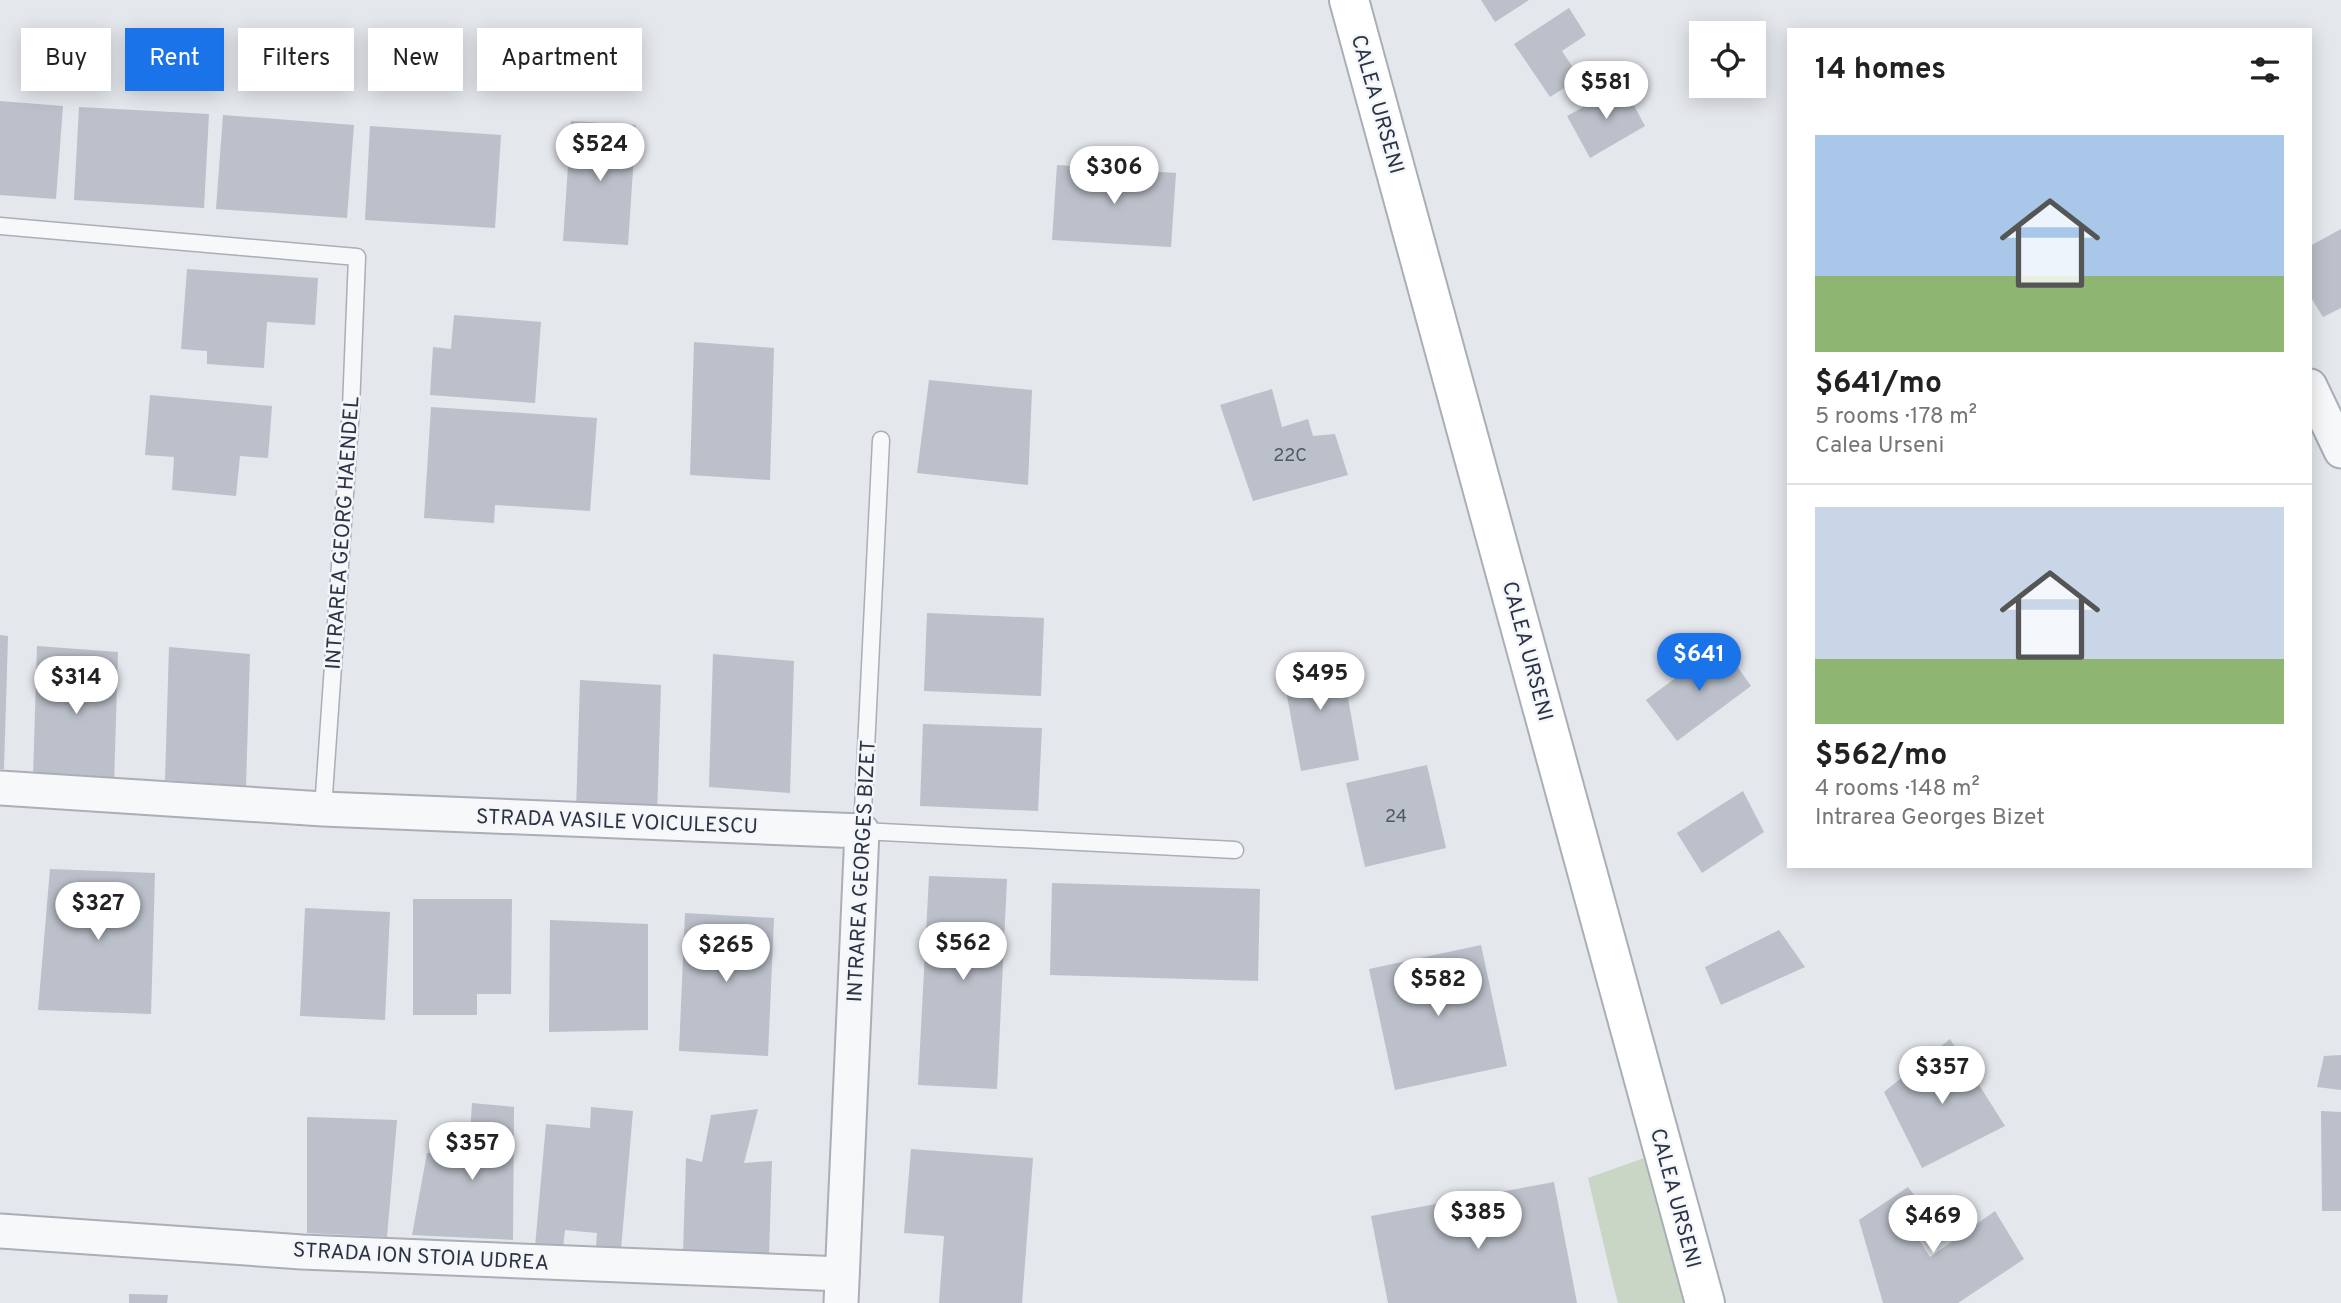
<!DOCTYPE html>
<html lang="en">
<head>
<meta charset="utf-8">
<style>
  body { margin:0; font-family:Overpass,sans-serif; background:#f2f2f2; color:#222; height:100vh; display:flex; flex-direction:column; font-size:26px; white-space:nowrap }
  * { box-sizing:border-box; margin:0 }
  p { font-size:23px; color:#767676 }
  .icon { flex:none; width:38px; height:38px; fill:none; stroke:currentColor; stroke-width:2; stroke-linecap:round; stroke-linejoin:round }
  .map { position:relative; flex:1; overflow:hidden }
  .side { position:absolute; left:1787px; top:28px; width:525px; height:840px; display:flex; flex-direction:column; background:#fff; border-radius:0px; box-shadow:0 4px 18px #0003 }
  .side>* { flex:none }
  .guide { position:absolute; left:21px; top:28px; width:665px; height:63px; display:flex; gap:14px }
  .fabs { position:absolute; left:1689px; top:21px; display:grid; gap:14px }
  .fabs a { display:grid; place-items:center; width:77px; height:77px; border-radius:0px; background:#fff; box-shadow:0 4px 18px #0003; font-size:35px }
  .price { position:absolute; translate:-50% -60px; padding:0 16px; border-radius:24px; background:#fff; color:#222; font-size:23px; line-height:46px; filter:drop-shadow(0 2px 4px #0008) }
  .price::after { content:''; position:absolute; left:50%; top:42px; width:21px; height:16px; margin-left:-10px; background:inherit; clip-path:polygon(0 0,100% 0,50% 100%) }
  .price.selected { background:#1a73e8; color:#fff }
  ul { padding:0; list-style:none }
  li { display:grid; align-content:center; gap:14px; height:371px; padding:0 28px }
  li+li { border-top:2px solid #e0e0e0 }
  li span { display:grid; place-items:center; height:217px; border-radius:0px; color:#555 }
  li>.icon { margin-inline-start:auto }
  span .icon { width:126px; height:126px; fill:#fffc; stroke-width:1 }
  li b { font-size:30px }
  h2 { display:flex; justify-content:space-between; align-items:center; height:84px; padding:0 28px; font-size:30px }
  .pill { padding:0 24px; border-radius:0px; background:#fff; box-shadow:0 4px 18px #0003; font-size:24px; line-height:63px }
  .pill.selected { background:#1a73e8; color:#fff }
  .map>svg:first-child { display:block }
</style>
</head>
<body>
<div class="map">
<svg width="2341" height="1303" viewBox="0 0 2341 1303">
  <rect width="100%" height="100%" fill="#e4e7ec"/>
  <path fill="#c9d6c5" d="M1647,1157L1686,1303H1618L1615,1292L1588,1178Z"/>
  <g fill="#bbc0ca">
    <path d="M1481,0H1529L1495,22Z"/>
    <path d="M1569,8L1586,35L1562,51L1580,78L1550,97L1514,44Z"/>
    <path d="M1623,85L1645,126L1590,158L1567,116Z"/>
    <path d="M0,101L63,106L56,199L0,195Z"/>
    <path d="M79,107L209,114L204,208L74,200Z"/>
    <path d="M223,115L354,125L347,218L216,209Z"/>
    <path d="M571,121L636,125L628,245L563,241Z"/>
    <path d="M370,126L501,135L495,228L365,220Z"/>
    <path d="M1057,165L1176,173L1171,247L1052,240Z"/>
    <path d="M2341,229V308L2323,317L2310,296V246Z"/>
    <path d="M187,269L318,278L315,325L267,322L264,368L207,364V351L181,349Z"/>
    <path d="M454,315L541,322L535,403L430,395L433,347L451,349Z"/>
    <path d="M694,342L774,348L770,480L690,475Z"/>
    <path d="M929,380L1032,390L1028,485L917,473Z"/>
    <path d="M1272,389L1282,427L1308,419L1313,436L1335,434L1348,475L1253,501L1220,405Z"/>
    <path d="M150,395L272,406L268,458L240,456L236,496L172,490L174,457L145,455Z"/>
    <path d="M431,407L597,418L590,511L495,505L494,523L424,518Z"/>
    <path d="M927,613L1044,618L1041,696L924,691Z"/>
    <path d="M0,635L8,636L4,769H0Z"/>
    <path d="M1721,644L1751,686L1677,741L1646,700Z"/>
    <path d="M37,646L118,652L114,785L33,779Z"/>
    <path d="M169,647L250,654L246,786L165,780Z"/>
    <path d="M1340,653L1359,760L1301,771L1281,664Z"/>
    <path d="M713,654L794,661L790,793L709,787Z"/>
    <path d="M580,680L661,685L657,818L576,812Z"/>
    <path d="M923,724L1042,728L1038,811L920,806Z"/>
    <path d="M1427,765L1446,848L1365,867L1346,783Z"/>
    <path d="M1743,791L1764,832L1702,873L1677,833Z"/>
    <path d="M50,869L155,873L151,1014L38,1010Z"/>
    <path d="M929,876L1007,879L997,1089L918,1085Z"/>
    <path d="M1052,883L1260,889L1258,981L1050,975Z"/>
    <path d="M413,899H512L511,994H477V1015H413Z"/>
    <path d="M305,908L390,912L385,1020L300,1016Z"/>
    <path d="M685,913L774,918L768,1056L679,1051Z"/>
    <path d="M550,920L648,924V1030L549,1032Z"/>
    <path d="M1779,930L1805,967L1721,1005L1705,967Z"/>
    <path d="M1481,945L1507,1066L1395,1090L1369,969Z"/>
    <path d="M1950,1039L2005,1126L1922,1168L1884,1092Z"/>
    <path d="M2341,1055V1090L2317,1087L2324,1056Z"/>
    <path d="M472,1103L514,1107L513,1240L412,1235L427,1153L469,1152Z"/>
    <path d="M591,1107L633,1111L621,1249L596,1247L597,1233L565,1230L563,1249L535,1247L546,1124L590,1128Z"/>
    <path d="M758,1109L744,1163L772,1161L769,1255L683,1252L686,1158L702,1162L711,1115Z"/>
    <path d="M2321,1111L2341,1112V1211H2322Z"/>
    <path d="M307,1117L397,1120L387,1237L307,1233Z"/>
    <path d="M911,1149L1033,1158L1022,1303H939L944,1236L904,1233Z"/>
    <path d="M1554,1182L1577,1303H1388L1371,1216Z"/>
    <path d="M1908,1187L1928,1213L1913,1231L1930,1257L1995,1211L2024,1259L1958,1303H1883L1859,1220Z"/>
    <path d="M129,1294L168,1295L167,1303H129Z"/>
  </g>
  <g fill="none" stroke-linecap="round" stroke-linejoin="round">
    <g stroke="#a9aeb7" stroke-width="19">
      <g id="lane">
        <path d="M0,226L357,257L351,408L323,809"/>
        <path d="M881,440L862,831L1235,850"/>
      </g>
    </g>
    <g stroke="#a9aeb7" stroke-width="37">
      <g id="street">
        <path d="M2310,386L2341,451"/>
        <path d="M0,788L323,809L862,831L841,1303"/>
        <path d="M0,1231L302,1252L842,1274"/>
      </g>
    </g>
    <g stroke="#a9aeb7" stroke-width="42">
      <path id="secondary" d="M1349,0L1705,1303"/>
    </g>
    <use href="#lane" stroke="#f7f8fa" stroke-width="16"/>
    <use href="#street" stroke="#f7f8fa" stroke-width="33"/>
    <use href="#secondary" stroke="#fff" stroke-width="38"/>
  </g>
  <g text-anchor="middle" stroke-width="5" stroke-linejoin="round" paint-order="stroke">
    <g font-size="18" fill="#4f5766">
      <text x="1290" y="461">22C</text>
      <text x="1396" y="822">24</text>
    </g>
    <g font-size="21" fill="#2b3445" stroke="#f4f6f9">
      <text transform="translate(1378 104) rotate(74)" y="7">CALEA URSENI</text>
      <text transform="translate(342 533) rotate(-86)" y="7">INTRAREA GEORG HAENDEL</text>
      <text transform="translate(1528 651) rotate(75)" y="7">CALEA URSENI</text>
      <text transform="translate(617 821) rotate(2)" y="7">STRADA VASILE VOICULESCU</text>
      <text transform="translate(861 871) rotate(-87)" y="7">INTRAREA GEORGES BIZET</text>
      <text transform="translate(1676 1198) rotate(75)" y="7">CALEA URSENI</text>
      <text transform="translate(421 1256) rotate(3)" y="7">STRADA ION STOIA UDREA</text>
    </g>
  </g>
</svg>
<div class="fabs">
<a><svg class="icon" aria-label="locate" viewBox="0 0 24 24"><circle cx="12" cy="12" r="6"/><path d="M12 2v4M12 18v4M2 12h4M18 12h4"/></svg></a>
</div>
<b class="price" style="left:1606px;top:121px">$581</b>
<b class="price" style="left:600px;top:183px">$524</b>
<b class="price" style="left:1114px;top:206px">$306</b>
<b class="price selected" style="left:1699px;top:693px">$641</b>
<b class="price" style="left:1320px;top:712px">$495</b>
<b class="price" style="left:76px;top:716px">$314</b>
<b class="price" style="left:98px;top:942px">$327</b>
<b class="price" style="left:963px;top:982px">$562</b>
<b class="price" style="left:726px;top:984px">$265</b>
<b class="price" style="left:1438px;top:1018px">$582</b>
<b class="price" style="left:1942px;top:1106px">$357</b>
<b class="price" style="left:472px;top:1182px">$357</b>
<b class="price" style="left:1478px;top:1251px">$385</b>
<b class="price" style="left:1933px;top:1255px">$469</b>
<div class="guide">
<a class="pill">Buy</a>
<a class="pill selected">Rent</a>
<a class="pill">Filters</a>
<a class="pill">New</a>
<a class="pill">Apartment</a>
</div>
<section class="side">
<h2>14 homes<svg class="icon" aria-label="filters" viewBox="0 0 24 24"><path d="M4 7h16M4 17h16"/><circle cx="9" cy="7" r="2"/><circle cx="15" cy="17" r="2"/></svg></h2>
<ul>
<li><span style="background:linear-gradient(#a9c7e8 65%,#8fb573 0)"><svg class="icon" aria-label="home" viewBox="0 0 24 24"><path d="M3 11l9-7 9 7M6 9v11h12V9"/></svg></span><div><b>$641/mo</b><p>5 rooms · 178 m²</p><p>Calea Urseni</p></div></li>
<li><span style="background:linear-gradient(#c9d6e8 70%,#8fb573 0)"><svg class="icon" aria-label="home" viewBox="0 0 24 24"><path d="M3 11l9-7 9 7M6 9v11h12V9"/></svg></span><div><b>$562/mo</b><p>4 rooms · 148 m²</p><p>Intrarea Georges Bizet</p></div></li>
</ul>
</section>
</div>
</body>
</html>
